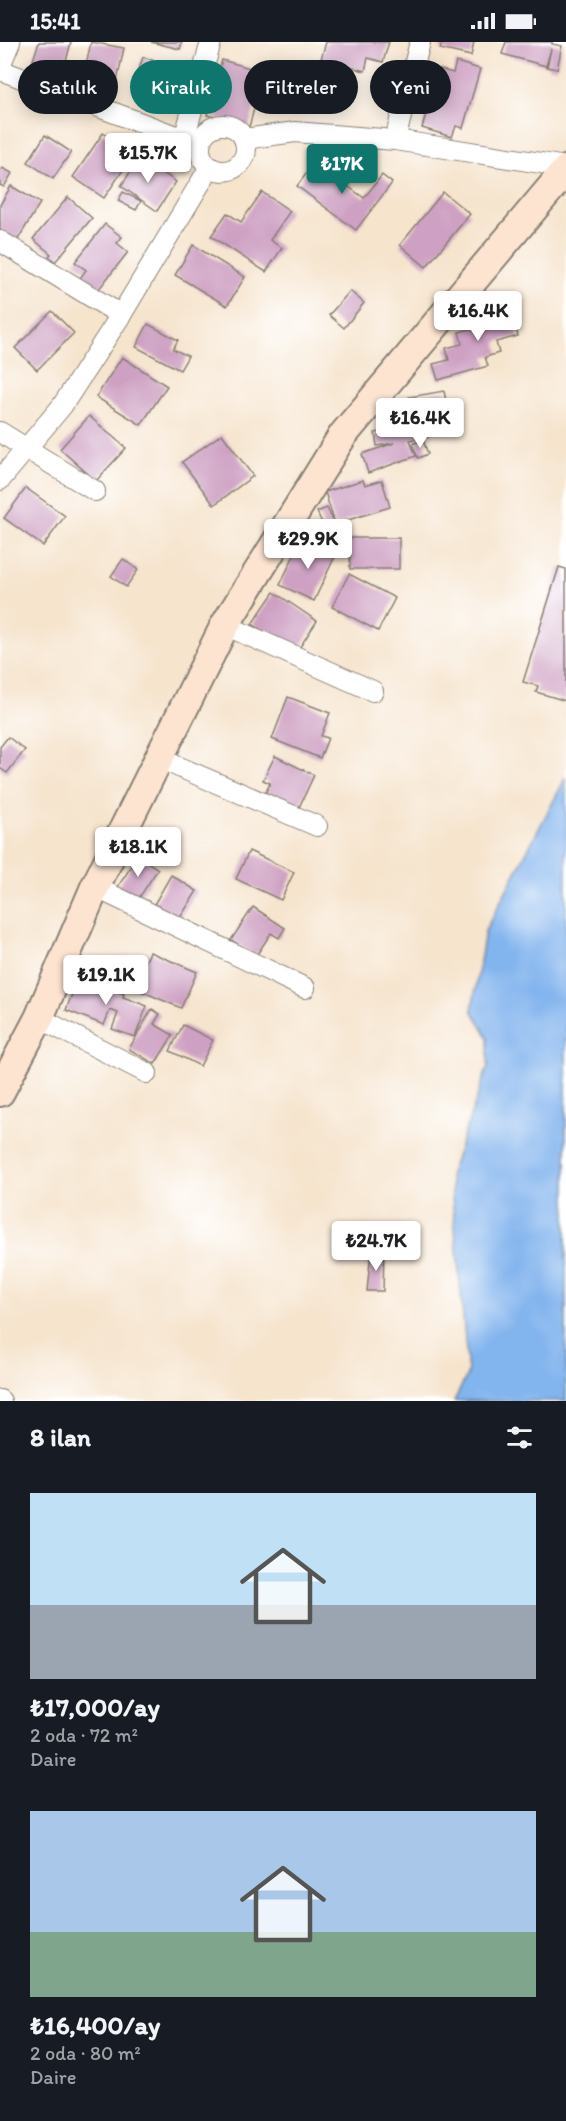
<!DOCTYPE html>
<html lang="tr">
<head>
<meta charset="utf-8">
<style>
  body { margin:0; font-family:Itim,sans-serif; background:#20242c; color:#f1f3f6; height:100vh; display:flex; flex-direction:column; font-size:22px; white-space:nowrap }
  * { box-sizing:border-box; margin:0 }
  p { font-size:20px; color:#9ea1a6 }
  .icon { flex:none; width:33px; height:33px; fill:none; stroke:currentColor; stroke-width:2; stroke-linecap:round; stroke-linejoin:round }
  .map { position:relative; height:1359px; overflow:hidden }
  .drawer { display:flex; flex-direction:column; background:#171b24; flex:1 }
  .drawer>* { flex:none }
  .top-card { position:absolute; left:18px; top:18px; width:531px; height:54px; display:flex; gap:12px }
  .price { position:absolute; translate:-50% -51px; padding:0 14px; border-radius:6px; background:#fff; color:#222; font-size:20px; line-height:39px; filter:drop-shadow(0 2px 3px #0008) }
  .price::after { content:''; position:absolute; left:50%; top:36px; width:18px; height:14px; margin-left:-9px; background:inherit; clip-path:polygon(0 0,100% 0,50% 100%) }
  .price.on { background:#0f766e; color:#fff }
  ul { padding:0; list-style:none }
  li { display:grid; align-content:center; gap:12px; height:318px; padding:0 30px }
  li span { display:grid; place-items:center; height:186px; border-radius:0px; color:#555 }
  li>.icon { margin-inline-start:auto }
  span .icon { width:108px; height:108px; fill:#fffc; stroke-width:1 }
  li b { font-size:26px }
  h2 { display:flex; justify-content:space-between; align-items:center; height:72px; padding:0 30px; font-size:26px }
  .chip { padding:0 21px; border-radius:27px; background:#171b24; box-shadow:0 3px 15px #0003; font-size:21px; line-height:54px }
  .chip.on { background:#0f766e; color:#fff }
  .status { display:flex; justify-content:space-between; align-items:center; height:42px; padding:0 30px; background:#171b24; direction:ltr }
  .status svg { height:16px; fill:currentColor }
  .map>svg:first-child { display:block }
</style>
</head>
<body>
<div class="status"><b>15:41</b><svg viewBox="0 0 49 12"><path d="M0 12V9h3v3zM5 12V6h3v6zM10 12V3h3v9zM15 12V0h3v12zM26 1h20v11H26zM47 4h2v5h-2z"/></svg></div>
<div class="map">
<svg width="566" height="1359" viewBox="0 0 566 1359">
  <rect width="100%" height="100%" fill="#fff"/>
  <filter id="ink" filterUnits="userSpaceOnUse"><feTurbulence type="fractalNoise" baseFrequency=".0167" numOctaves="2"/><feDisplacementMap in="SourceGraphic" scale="12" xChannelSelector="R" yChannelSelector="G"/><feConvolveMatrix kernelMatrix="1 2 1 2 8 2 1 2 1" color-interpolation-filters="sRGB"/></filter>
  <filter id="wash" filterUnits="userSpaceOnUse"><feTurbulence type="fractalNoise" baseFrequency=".008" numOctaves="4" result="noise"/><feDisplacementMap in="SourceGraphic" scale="24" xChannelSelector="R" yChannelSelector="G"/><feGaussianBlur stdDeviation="1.35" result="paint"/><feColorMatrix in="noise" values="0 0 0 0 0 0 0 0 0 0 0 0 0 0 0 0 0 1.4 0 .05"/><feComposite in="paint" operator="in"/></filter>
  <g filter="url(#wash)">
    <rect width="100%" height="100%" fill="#f6e4cd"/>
    <path fill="#82b4ee" stroke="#4f6885" stroke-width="1.5" d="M566,735V1359H454L468,1331L450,1132L488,1024V995L472,968L485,889Z"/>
    <g id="blocks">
      <g fill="#cea0c3">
        <path d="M39,0H71L64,27L33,18Z"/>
        <path d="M91,0L124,6L116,44L83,37Z"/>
        <path d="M151,0H182L180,7Z"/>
        <path d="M326,0H389L383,20L368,16L365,29L321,17Z"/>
        <path d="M442,0H474L471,14L440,7Z"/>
        <path d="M506,0H552V2L562,4L557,27L547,25L551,7L546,24L502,12Z"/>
        <path d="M143,15L180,27L170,60L132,49Z"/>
        <path d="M222,18L264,30L249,85L207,73Z"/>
        <path d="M456,20L480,27L463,86L456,84L452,95L422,86L439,27L453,31Z"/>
        <path d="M103,91L134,112L104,156L73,135Z"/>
        <path d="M45,93L71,110L53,137L28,120Z"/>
        <path d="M140,115L176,140L157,169L121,144Z"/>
        <path d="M315,120L364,156L382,133L392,141L356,188L297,144Z"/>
        <path d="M2,126L12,131L4,145L0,143V129Z"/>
        <path d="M11,144L40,161L17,199L0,188V163Z"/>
        <path d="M123,150L141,159L136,168L118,159Z"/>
        <path d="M262,150L290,169L270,198L282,206L266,230L211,194L227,171L241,180Z"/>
        <path d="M443,150L470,172L426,225L400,203Z"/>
        <path d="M68,155L92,176L55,220L49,214L51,212L33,197Z"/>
        <path d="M105,182L122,195L117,201L128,210L95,252L78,239L86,228L75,220Z"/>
        <path d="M193,203L245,235L227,264L175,233Z"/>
        <path d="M350,249L364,261L344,286L329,273Z"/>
        <path d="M500,262L502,268L511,266L518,294L496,300L499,311L485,315L488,324L438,338L433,322L449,318L446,306L462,302L459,290L474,286L470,270Z"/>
        <path d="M52,269L74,291L37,328L15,306Z"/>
        <path d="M148,282L178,298L173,307L188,314L180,328L136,305Z"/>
        <path d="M122,315L167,344L141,383L96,355Z"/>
        <path d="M444,349L447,365L436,367L439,384L427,386L428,395L410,398L416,414L368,431L362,412L394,401L377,404L375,391L390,388L387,373L402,370L400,362L410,360L409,355Z"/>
        <path d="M89,374L126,406L96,439L60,407Z"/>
        <path d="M222,392L253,434L214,463L182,420Z"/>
        <path d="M423,398L428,412L418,416L412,402Z"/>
        <path d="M363,438L365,443L382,438L390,465L335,482L325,450Z"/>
        <path d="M26,446L65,474L43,504L4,476Z"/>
        <path d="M327,466L334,481L324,485L317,470Z"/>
        <path d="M302,496L336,512L314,559L280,543Z"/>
        <rect x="350" y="496" width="49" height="31"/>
        <path d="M123,517L138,528L126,545L111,534Z"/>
        <path d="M559,525L566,527V659L536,650L538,644L523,640Z"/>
        <path d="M349,532L395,556L378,589L332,565Z"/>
        <path d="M274,550L317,579L296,611L252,582Z"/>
        <path d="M288,655L330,671L321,694L328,696L320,716L272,697Z"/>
        <path d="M8,695L25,708L7,731L0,726V705Z"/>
        <path d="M275,714L314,733L295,774L262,759L270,741L263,738Z"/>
        <path d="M249,809L294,830L281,858L236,837Z"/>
        <path d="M138,814L158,827L137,859L117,846Z"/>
        <path d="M171,833L197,849L178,879L153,864Z"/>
        <path d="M253,865L285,886L279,896L271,891L256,914L231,898Z"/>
        <path d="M150,910L197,930L181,966L134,946Z"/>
        <path d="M79,934L124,952L123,955L147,964L135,995L112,987L118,971L110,968L104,983L66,968Z"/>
        <path d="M152,967L160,972L154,982L173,993L155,1022L129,1007Z"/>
        <path d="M183,983L213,998L200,1024L170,1009Z"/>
        <path d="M371,1210H384L383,1249H367Z"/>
      </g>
    </g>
  </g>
  <g filter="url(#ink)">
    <use href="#blocks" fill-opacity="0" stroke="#898074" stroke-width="1.5"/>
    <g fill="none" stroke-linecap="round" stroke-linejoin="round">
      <g stroke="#898074" stroke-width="22">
        <g id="street">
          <path d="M0,24L10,0"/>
          <path d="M0,28L184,97L200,105"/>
          <circle cx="223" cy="106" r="23"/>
          <path d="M184,97L211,0"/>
          <path d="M244,97L295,90L395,98L566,125"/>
          <path d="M395,98L420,0"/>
          <path d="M0,199L121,273"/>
          <path d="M0,390L95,449"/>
          <path d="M0,438L62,364L121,273L210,125"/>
          <path d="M225,583L373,649"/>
          <path d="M158,716L317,784"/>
          <path d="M95,845L305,946"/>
          <path d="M39,976L147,1031"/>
          <path d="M0,1358L1,1359"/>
        </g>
      </g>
      <g stroke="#898074" stroke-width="32">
        <path id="secondary" d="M0,1050L39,976L95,845L225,583L343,393L566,128"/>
      </g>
      <use href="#street" stroke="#fff" stroke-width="20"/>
      <use href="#secondary" stroke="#fde4d1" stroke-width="28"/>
    </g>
  </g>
</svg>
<b class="price" style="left:148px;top:142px">₺15.7K</b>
<b class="price on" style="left:342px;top:153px">₺17K</b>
<b class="price" style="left:478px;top:300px">₺16.4K</b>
<b class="price" style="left:420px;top:407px">₺16.4K</b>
<b class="price" style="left:308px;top:528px">₺29.9K</b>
<b class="price" style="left:138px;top:836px">₺18.1K</b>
<b class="price" style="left:106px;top:964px">₺19.1K</b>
<b class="price" style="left:376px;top:1230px">₺24.7K</b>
<div class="top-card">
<a class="chip">Satılık</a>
<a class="chip on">Kiralık</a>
<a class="chip">Filtreler</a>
<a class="chip">Yeni</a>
</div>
</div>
<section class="drawer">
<h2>8 ilan<svg class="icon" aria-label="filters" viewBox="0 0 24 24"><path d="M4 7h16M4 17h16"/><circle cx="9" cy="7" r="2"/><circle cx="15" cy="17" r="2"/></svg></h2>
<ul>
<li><span style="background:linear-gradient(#bfe0f5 60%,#9aa5b1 0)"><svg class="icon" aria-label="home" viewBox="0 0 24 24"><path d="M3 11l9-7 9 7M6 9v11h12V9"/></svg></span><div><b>₺17,000/ay</b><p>2 oda · 72 m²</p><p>Daire</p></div></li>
<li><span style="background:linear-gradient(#a9c7e8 65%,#7fa58c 0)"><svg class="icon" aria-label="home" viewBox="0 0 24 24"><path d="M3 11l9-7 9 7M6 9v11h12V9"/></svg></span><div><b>₺16,400/ay</b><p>2 oda · 80 m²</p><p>Daire</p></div></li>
</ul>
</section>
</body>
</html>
